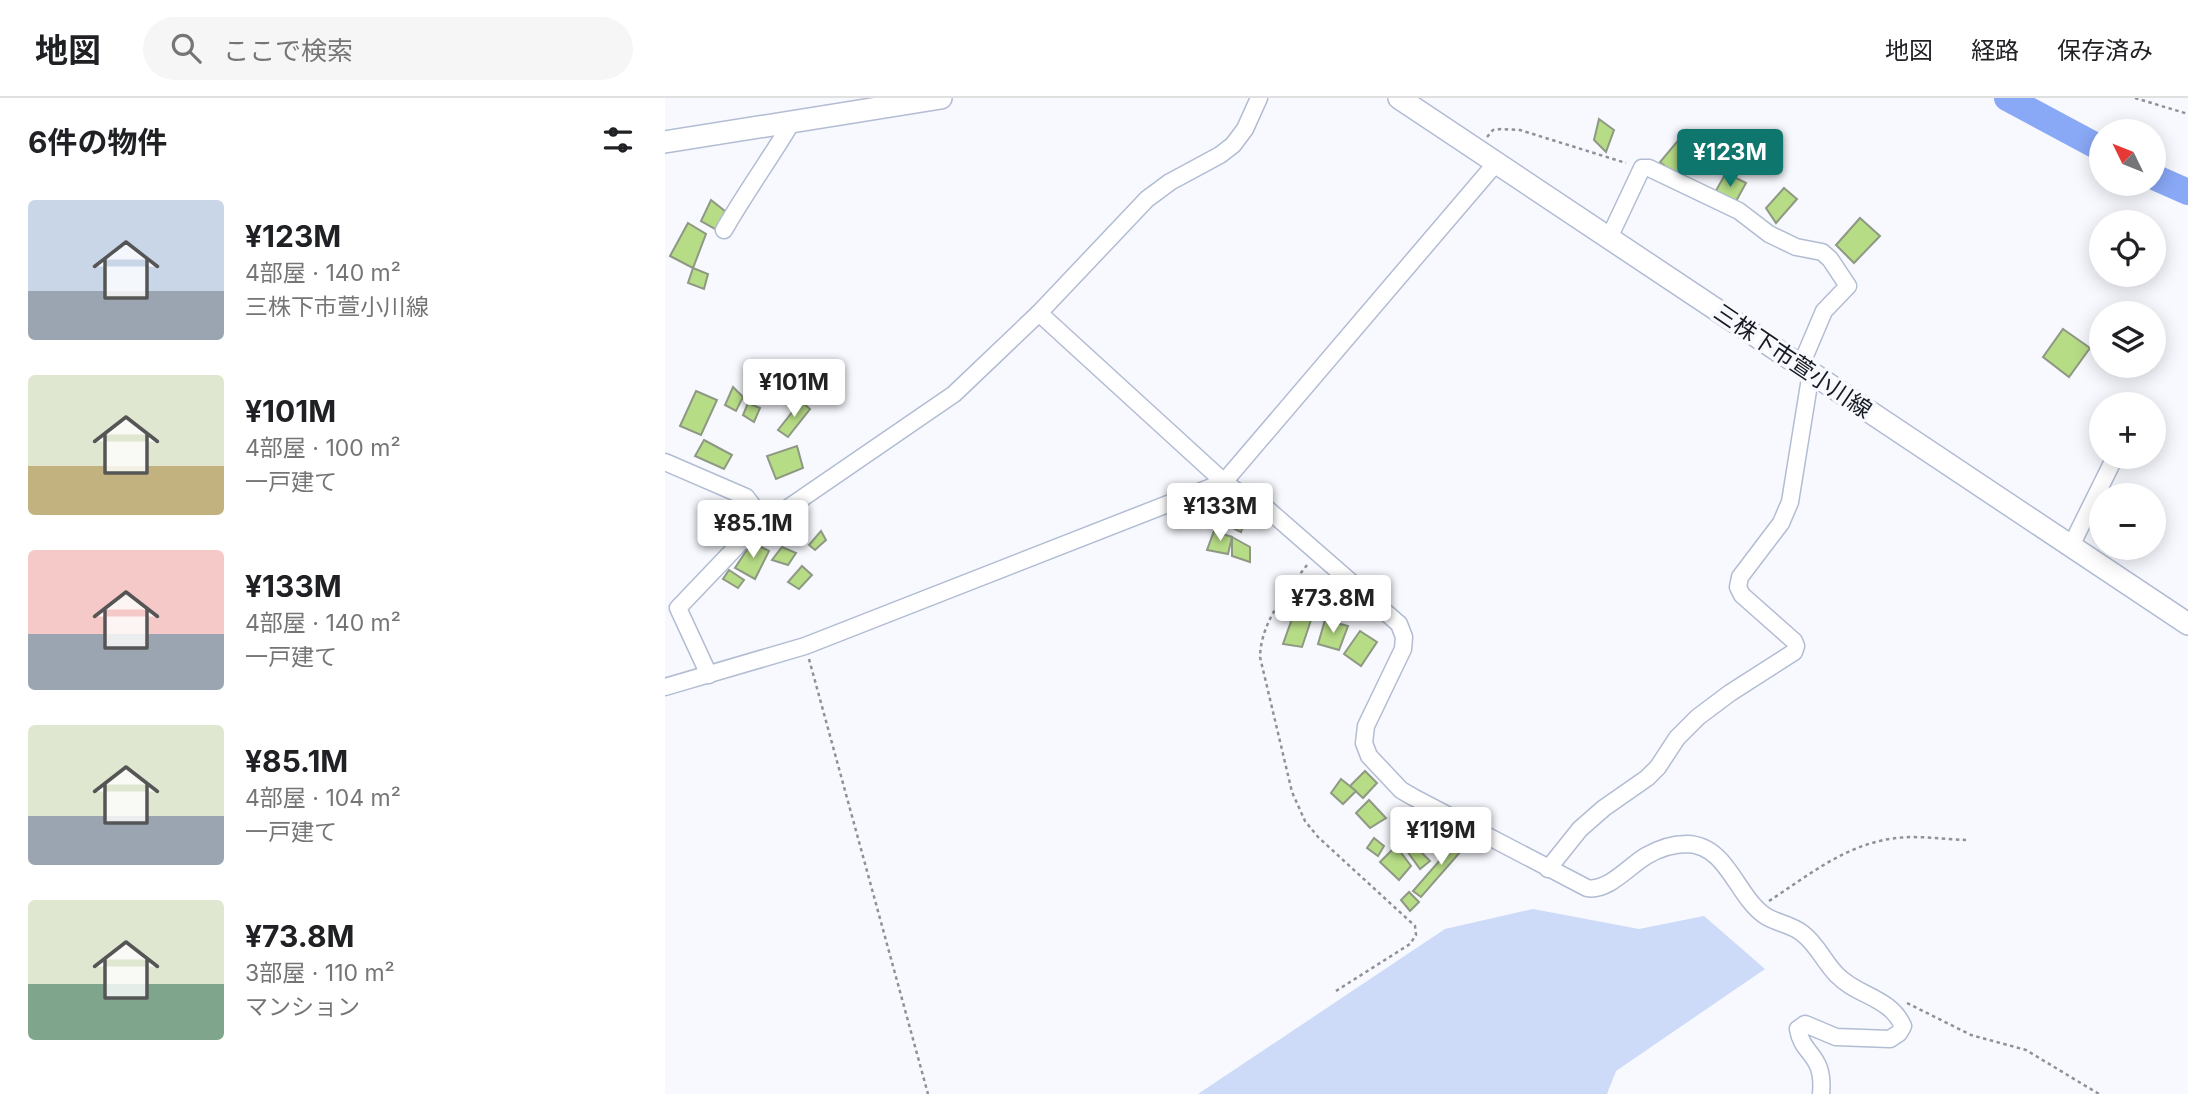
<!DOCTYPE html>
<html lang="ja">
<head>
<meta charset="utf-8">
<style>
  body { margin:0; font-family:Inter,"Noto Sans JP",sans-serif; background:#f6f6f6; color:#202124; height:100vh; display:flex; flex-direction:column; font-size:26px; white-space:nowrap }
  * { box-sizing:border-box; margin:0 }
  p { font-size:23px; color:#757577 }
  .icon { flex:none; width:38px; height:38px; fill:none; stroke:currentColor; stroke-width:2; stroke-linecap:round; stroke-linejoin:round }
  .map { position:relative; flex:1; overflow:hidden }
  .drawer { display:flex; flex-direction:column; background:#fff; width:665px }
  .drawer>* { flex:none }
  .needle { width:46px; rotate:313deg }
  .fabs { position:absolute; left:1424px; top:21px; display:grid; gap:14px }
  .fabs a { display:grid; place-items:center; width:77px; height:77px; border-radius:50%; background:#fff; box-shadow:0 4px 18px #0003; font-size:35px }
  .price { position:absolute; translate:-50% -60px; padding:0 16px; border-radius:7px; background:#fff; color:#222; font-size:23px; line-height:46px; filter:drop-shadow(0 2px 4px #0008) }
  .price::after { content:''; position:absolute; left:50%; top:42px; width:21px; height:16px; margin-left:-10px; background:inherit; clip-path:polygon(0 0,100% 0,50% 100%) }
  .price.selected { background:#0f766e; color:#fff }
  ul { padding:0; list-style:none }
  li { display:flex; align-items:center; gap:21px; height:175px; padding:0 28px }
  li span { display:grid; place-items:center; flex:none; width:196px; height:140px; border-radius:7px; color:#555 }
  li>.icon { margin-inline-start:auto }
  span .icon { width:84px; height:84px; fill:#fffc; stroke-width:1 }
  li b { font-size:30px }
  h2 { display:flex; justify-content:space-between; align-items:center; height:84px; padding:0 28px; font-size:30px }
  header { display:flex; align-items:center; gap:42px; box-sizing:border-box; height:98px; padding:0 35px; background:#fff; border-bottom:2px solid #e0e0e0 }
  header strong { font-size:33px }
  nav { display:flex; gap:38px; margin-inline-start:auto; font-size:24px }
  .search { width:490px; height:63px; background:#f6f6f6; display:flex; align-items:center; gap:18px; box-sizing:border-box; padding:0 24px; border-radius:38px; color:#757577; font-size:26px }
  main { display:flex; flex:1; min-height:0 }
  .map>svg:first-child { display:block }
</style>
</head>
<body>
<header>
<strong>地図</strong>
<div class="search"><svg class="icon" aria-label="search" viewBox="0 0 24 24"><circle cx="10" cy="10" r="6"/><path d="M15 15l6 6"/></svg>ここで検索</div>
<nav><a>地図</a><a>経路</a><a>保存済み</a></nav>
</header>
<main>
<section class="drawer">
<h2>6件の物件<svg class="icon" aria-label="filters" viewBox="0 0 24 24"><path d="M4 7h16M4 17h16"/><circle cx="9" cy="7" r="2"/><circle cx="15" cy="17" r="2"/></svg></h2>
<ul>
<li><span style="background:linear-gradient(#c9d6e8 65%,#9aa5b1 0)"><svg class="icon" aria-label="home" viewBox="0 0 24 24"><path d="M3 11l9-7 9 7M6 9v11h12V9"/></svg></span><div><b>¥123M</b><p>4部屋 · 140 m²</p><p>三株下市萱小川線</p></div></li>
<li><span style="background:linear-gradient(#dfe7d0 65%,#c2b280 0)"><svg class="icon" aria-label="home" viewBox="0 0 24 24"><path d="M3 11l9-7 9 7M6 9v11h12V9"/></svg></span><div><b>¥101M</b><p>4部屋 · 100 m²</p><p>一戸建て</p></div></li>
<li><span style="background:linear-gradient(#f6c9c9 60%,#9aa5b1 0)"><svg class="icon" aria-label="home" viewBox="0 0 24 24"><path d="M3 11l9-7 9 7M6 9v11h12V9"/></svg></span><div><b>¥133M</b><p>4部屋 · 140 m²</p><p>一戸建て</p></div></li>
<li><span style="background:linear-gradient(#dfe7d0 65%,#9aa5b1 0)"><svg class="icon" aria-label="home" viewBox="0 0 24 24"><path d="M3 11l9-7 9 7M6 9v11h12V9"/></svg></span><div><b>¥85.1M</b><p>4部屋 · 104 m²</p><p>一戸建て</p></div></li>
<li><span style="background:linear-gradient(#dfe7d0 60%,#7fa58c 0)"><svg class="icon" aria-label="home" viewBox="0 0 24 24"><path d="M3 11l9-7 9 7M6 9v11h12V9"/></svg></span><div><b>¥73.8M</b><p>3部屋 · 110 m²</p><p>マンション</p></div></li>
</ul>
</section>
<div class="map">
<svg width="1523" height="996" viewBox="0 0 1523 996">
  <rect width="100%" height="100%" fill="#f7f9fe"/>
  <path fill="#cddaf8" d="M868,811L974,831L1039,818L1100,871L951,973L942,996H533L780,831Z"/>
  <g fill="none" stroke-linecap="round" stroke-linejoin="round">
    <g stroke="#89a8f6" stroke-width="26">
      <path d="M1342,0L1437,51"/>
      <path d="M1489,79L1523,94"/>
    </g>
  </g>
  <g fill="#b7dc86" stroke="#8e9883" stroke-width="2">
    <path d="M934,21L949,32L941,54L929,42Z"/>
    <path d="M1022,32L1042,48L1016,81L995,64Z"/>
    <path d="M1061,75L1081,85L1069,107L1049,96Z"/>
    <path d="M1119,90L1132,101L1111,125L1101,110Z"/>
    <path d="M46,102L60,113L52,132L36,123Z"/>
    <path d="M1195,120L1215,138L1189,165L1171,147Z"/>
    <path d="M23,125L41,136L28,170L5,158Z"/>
    <path d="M28,170L43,176L39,191L23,185Z"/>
    <path d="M1398,231L1425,250L1404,279L1378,259Z"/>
    <path d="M68,289L78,299L71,313L60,307Z"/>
    <path d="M31,293L52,302L36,337L15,328Z"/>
    <path d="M136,303L145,311L123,339L113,332Z"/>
    <path d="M83,305L95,310L89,324L78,317Z"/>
    <path d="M39,342L67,357L59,371L30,358Z"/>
    <path d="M132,348L138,370L111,381L102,358Z"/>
    <path d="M563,397L586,406L576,434L555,424Z"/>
    <path d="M156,433L161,442L150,452L144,447Z"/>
    <path d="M549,433L567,439L563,456L542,452Z"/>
    <path d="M567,439L585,449V464L567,458Z"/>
    <path d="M87,444L104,453L90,481L70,470Z"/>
    <path d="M117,449L131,455L123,467L107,462Z"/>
    <path d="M137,468L147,477L134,491L123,484Z"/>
    <path d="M64,472L79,482L73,490L58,481Z"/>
    <path d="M628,518L646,522L637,549L618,546Z"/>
    <path d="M660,522L683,528L674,552L653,546Z"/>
    <path d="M695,533L712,544L696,568L679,556Z"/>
    <path d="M700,673L712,685L698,700L685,688Z"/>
    <path d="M676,681L691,693L678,706L666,695Z"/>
    <path d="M704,702L721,720L705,730L691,715Z"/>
    <path d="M754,704L772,717L750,739L736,722Z"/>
    <path d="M796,738L803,745L756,799L748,793Z"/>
    <path d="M709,740L719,748L713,758L702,750Z"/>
    <path d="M731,748L746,768L734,782L715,764Z"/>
    <path d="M750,748L765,763L755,771L742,753Z"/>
    <path d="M744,794L754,804L745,813L736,802Z"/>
  </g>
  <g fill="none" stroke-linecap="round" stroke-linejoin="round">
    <g stroke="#b2bcd2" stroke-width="19">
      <g id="minor">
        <path d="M59,132C80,95 105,61 127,24"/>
        <path d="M944,140L977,70H984L1074,113L1104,136L1131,149L1157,154L1165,161L1183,188L1159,213L1136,267"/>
        <path d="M374,215L559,384L573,394L600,409L734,526L739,539L738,551L701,628L699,645L704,658L736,692L748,699L922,790C943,794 964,768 981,758C993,751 1008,746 1022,746C1062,747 1071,797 1099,817C1110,825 1126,826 1137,835C1152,846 1159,864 1172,877C1192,898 1225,899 1238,928L1234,935L1225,941L1171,939L1140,926L1133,931C1137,958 1160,955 1156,996"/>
        <path d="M0,364L81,399L101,425"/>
        <path d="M1406,448L1450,359"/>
        <path d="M44,577L13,510L75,445L101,425L289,296L374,215L482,101L505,84L555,57L568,47L580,31L594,0"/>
        <path d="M0,589L140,548L559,384L831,65"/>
        <path d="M883,771L915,731L939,710L982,680L993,669L1012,640L1033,619L1065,595L1129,554L1131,548L1129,543L1077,497L1073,489L1075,479L1116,425L1125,404L1146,274"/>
      </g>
    </g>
    <g stroke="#b2bcd2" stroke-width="24">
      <g id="secondary">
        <path d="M734,0L1523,526"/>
        <path d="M0,44L276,0"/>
      </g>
    </g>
    <g stroke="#8e9197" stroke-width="2.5" stroke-dasharray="3.5 3.5" stroke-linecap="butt">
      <path d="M1470,0L1523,16"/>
      <path d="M822,39L828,32L836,31L855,32L961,65"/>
      <path d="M642,467C621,495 596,523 595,559L627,694L640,723L653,739L750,828L751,837L745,846L671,893"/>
      <path d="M144,561L263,996"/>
      <path d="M1104,803C1141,779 1175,751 1219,742C1245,736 1275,741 1301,742"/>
      <path d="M1242,905L1306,937L1361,952L1434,996"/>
    </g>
    <use href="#minor" stroke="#fff" stroke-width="16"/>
    <use href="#secondary" stroke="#fff" stroke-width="21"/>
  </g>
  <g text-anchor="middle" stroke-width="7" stroke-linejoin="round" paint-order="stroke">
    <g font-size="23" fill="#171a22" stroke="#f7f9fe">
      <text transform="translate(1128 263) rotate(34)" y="8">三株下市萱小川線</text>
    </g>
  </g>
</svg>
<div class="fabs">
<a><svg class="needle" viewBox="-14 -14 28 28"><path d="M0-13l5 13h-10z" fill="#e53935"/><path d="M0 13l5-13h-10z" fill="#757577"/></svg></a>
<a><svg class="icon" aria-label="locate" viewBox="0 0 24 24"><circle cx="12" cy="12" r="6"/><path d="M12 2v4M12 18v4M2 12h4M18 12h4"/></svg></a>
<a><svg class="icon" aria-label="layers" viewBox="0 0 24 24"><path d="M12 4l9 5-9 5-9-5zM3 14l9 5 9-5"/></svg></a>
<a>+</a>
<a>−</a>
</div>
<b class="price selected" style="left:1065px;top:91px">¥123M</b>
<b class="price" style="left:129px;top:321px">¥101M</b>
<b class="price" style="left:555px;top:445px">¥133M</b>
<b class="price" style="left:88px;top:462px">¥85.1M</b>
<b class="price" style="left:668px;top:537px">¥73.8M</b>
<b class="price" style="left:776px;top:769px">¥119M</b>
</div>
</main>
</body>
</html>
